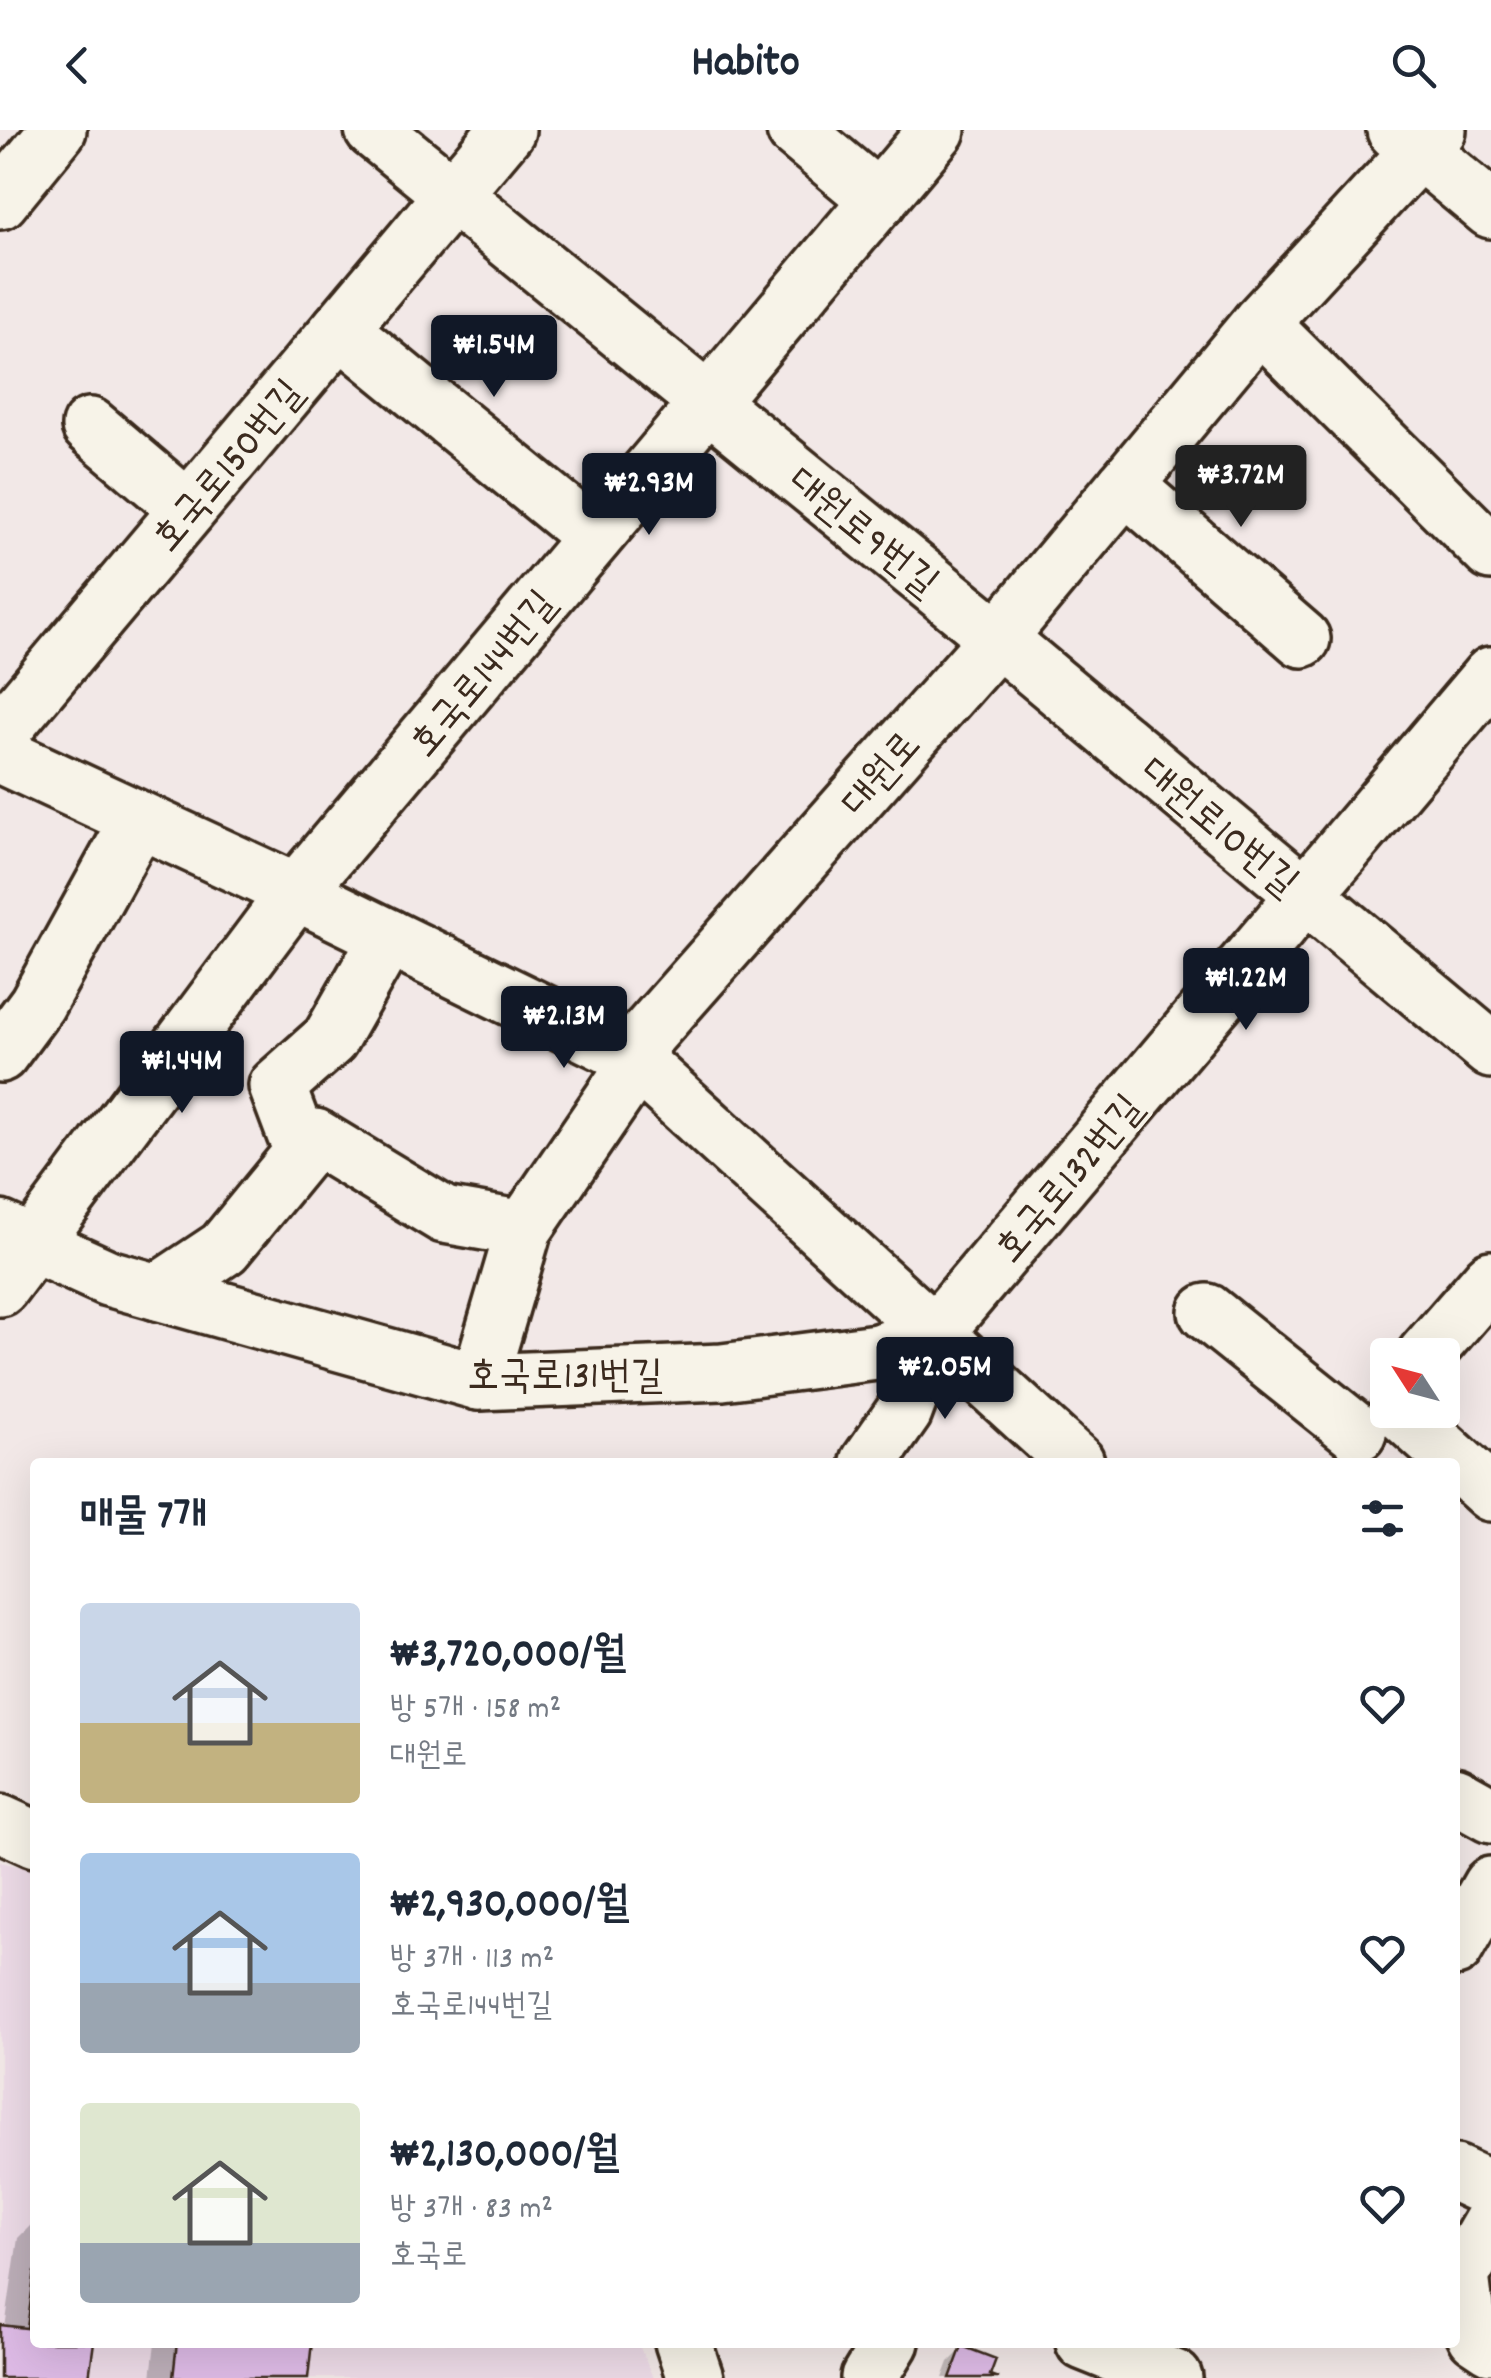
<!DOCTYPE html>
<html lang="ko">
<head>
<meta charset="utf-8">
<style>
  body { margin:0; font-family:Dekko,"Poor Story",sans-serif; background:#f2f2f3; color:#1f2937; height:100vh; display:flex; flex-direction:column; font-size:38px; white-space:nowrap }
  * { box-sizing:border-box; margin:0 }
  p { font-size:32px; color:#747a83 }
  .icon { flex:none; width:55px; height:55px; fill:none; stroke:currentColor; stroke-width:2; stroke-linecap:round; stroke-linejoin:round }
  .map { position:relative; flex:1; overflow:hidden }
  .details { position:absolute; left:30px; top:1328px; width:1430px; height:890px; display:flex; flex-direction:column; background:#fff; border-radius:10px; box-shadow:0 10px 40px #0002 }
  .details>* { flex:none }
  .needle { width:65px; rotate:306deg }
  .fabs { position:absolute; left:1370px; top:1208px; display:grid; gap:20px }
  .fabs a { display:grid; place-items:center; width:90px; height:90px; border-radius:10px; background:#fff; box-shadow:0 10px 40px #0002; font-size:50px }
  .price { position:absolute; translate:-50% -85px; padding:0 22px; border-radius:10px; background:#111827; color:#fff; font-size:32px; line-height:65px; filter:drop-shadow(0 2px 5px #0008) }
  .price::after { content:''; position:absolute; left:50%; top:60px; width:30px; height:22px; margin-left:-15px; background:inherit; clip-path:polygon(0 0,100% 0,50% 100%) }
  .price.on { background:#222; color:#fff }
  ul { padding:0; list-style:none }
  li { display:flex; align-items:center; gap:30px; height:250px; padding:0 50px }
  li span { display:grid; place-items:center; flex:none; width:280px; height:200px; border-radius:10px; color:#555 }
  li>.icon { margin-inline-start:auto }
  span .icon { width:120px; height:120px; fill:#fffc; stroke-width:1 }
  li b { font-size:42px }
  h2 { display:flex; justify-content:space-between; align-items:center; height:120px; padding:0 50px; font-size:42px }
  header { display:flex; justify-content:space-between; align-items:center; height:130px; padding:0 50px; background:#fff; font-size:45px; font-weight:700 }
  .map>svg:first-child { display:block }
</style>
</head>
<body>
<header><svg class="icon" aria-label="back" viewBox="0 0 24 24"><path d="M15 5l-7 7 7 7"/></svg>Habito<svg class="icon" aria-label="search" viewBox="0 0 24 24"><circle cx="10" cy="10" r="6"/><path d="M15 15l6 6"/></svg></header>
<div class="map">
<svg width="1491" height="2248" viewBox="0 0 1491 2248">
  <rect width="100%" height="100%" fill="#f2e8e7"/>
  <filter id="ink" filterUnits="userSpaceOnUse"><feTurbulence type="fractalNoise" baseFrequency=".01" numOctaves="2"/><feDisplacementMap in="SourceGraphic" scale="20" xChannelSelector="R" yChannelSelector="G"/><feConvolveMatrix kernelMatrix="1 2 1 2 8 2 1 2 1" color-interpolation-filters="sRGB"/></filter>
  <g filter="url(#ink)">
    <path fill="#ecdae6" d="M0,1732L35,1740V2212L638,2213L653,2248H0Z"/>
    <g fill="#0003">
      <path d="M35,2091V2212L87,2248H0V2197L5,2198L18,2108Z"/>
      <path d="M155,2212H310L305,2248H151Z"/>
      <path d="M962,2219L987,2247L990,2248H943L949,2232Z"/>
    </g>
    <g fill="#ddbae5" stroke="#3b2a1e" stroke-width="2.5">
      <path d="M35,2141V2212H94L89,2248H0V2195L27,2198Z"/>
      <path d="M177,2212H312L308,2248H173Z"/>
      <path d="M962,2216L996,2229L990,2245L998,2248H950Z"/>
    </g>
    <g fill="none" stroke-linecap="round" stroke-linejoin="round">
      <g stroke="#3b2a1e" stroke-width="62">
        <g id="minor">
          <path d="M373,0L998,508L1491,920"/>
          <path d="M795,0L879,70"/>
          <path d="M1395,0L1491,80"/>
          <path d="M0,71L58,0"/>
          <path d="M1260,193L1491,422"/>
          <path d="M340,199L594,407"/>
          <path d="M90,296L188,379"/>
          <path d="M1125,355L1302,509"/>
          <path d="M0,603L507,0"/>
          <path d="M0,625L296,762L629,925L1076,1332"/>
          <path d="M0,924L37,874L138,691"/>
          <path d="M629,925L998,508L1260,193L1438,0"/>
          <path d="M308,1016L295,1004L277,956L330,909L388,807"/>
          <path d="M0,1099L108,1148L479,1252L722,1242L877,1222L933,1205"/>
          <path d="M0,1158L296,762L937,0"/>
          <path d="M158,1162L224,1118L315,1007L444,1085L524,1099"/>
          <path d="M1207,1182L1358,1303"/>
          <path d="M1425,1225L1491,1149"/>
          <path d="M479,1252L524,1099L637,933"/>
          <path d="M1399,1280L1491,1363"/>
          <path d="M869,1332L904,1282L933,1205L1491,545"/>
          <path d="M1455,1665L1491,1685"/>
          <path d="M0,1693L35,1709"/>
          <path d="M1455,1818L1491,1755"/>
          <path d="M1455,2043L1491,2060"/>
          <path d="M1491,2093L1461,2145L1466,2185L1476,2206L1491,2216"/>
          <path d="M683,2212L695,2248"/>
          <path d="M1084,2212L1174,2248"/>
          <path d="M869,2248L891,2212"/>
        </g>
      </g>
      <use href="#minor" stroke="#f7f3e8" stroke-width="55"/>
    </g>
  </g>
  <g text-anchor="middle" stroke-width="8" stroke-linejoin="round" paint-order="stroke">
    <g font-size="40" fill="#3b2a1e" stroke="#f7f3e8">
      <text transform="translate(226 334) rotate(-50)" y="14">호국로150번길</text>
      <text transform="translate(865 400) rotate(39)" y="14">대원로9번길</text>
      <text transform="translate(481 542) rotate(-50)" y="14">호국로144번길</text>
      <text transform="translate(879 642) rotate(-49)" y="14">대원로</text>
      <text transform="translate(1221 695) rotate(40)" y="14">대원로10번길</text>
      <text transform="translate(1067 1047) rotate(-50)" y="14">호국로132번길</text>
      <text x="565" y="1257">호국로131번길</text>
    </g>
  </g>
</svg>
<div class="fabs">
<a><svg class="needle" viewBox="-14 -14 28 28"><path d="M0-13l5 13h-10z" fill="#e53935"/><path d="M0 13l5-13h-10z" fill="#747a83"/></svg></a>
</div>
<b class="price" style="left:494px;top:270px">₩1.54M</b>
<b class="price on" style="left:1241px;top:400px">₩3.72M</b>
<b class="price" style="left:649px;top:408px">₩2.93M</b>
<b class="price" style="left:1246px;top:903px">₩1.22M</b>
<b class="price" style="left:564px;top:941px">₩2.13M</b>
<b class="price" style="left:182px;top:986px">₩1.44M</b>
<b class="price" style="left:945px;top:1292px">₩2.05M</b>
<section class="details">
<h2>매물 7개<svg class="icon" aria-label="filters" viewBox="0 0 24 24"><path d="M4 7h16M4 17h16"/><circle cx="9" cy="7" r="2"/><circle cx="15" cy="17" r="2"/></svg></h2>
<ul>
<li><span style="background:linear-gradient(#c9d6e8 60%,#c2b280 0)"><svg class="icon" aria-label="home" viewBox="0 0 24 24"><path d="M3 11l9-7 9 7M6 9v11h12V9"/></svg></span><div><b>₩3,720,000/월</b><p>방 5개 · 158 m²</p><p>대원로</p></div><svg class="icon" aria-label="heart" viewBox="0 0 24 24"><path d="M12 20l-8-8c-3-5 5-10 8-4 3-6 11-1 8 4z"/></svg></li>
<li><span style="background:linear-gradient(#a9c7e8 65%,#9aa5b1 0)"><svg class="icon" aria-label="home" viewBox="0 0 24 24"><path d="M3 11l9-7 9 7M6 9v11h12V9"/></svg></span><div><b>₩2,930,000/월</b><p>방 3개 · 113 m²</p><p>호국로144번길</p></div><svg class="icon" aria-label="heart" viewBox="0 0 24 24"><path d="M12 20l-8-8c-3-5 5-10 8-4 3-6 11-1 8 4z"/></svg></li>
<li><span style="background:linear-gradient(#dfe7d0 70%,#9aa5b1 0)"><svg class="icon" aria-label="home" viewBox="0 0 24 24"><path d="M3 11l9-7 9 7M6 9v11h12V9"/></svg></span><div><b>₩2,130,000/월</b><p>방 3개 · 83 m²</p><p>호국로</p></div><svg class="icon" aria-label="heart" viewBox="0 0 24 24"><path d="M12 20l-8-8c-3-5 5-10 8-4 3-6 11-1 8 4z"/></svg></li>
</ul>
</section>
</div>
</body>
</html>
